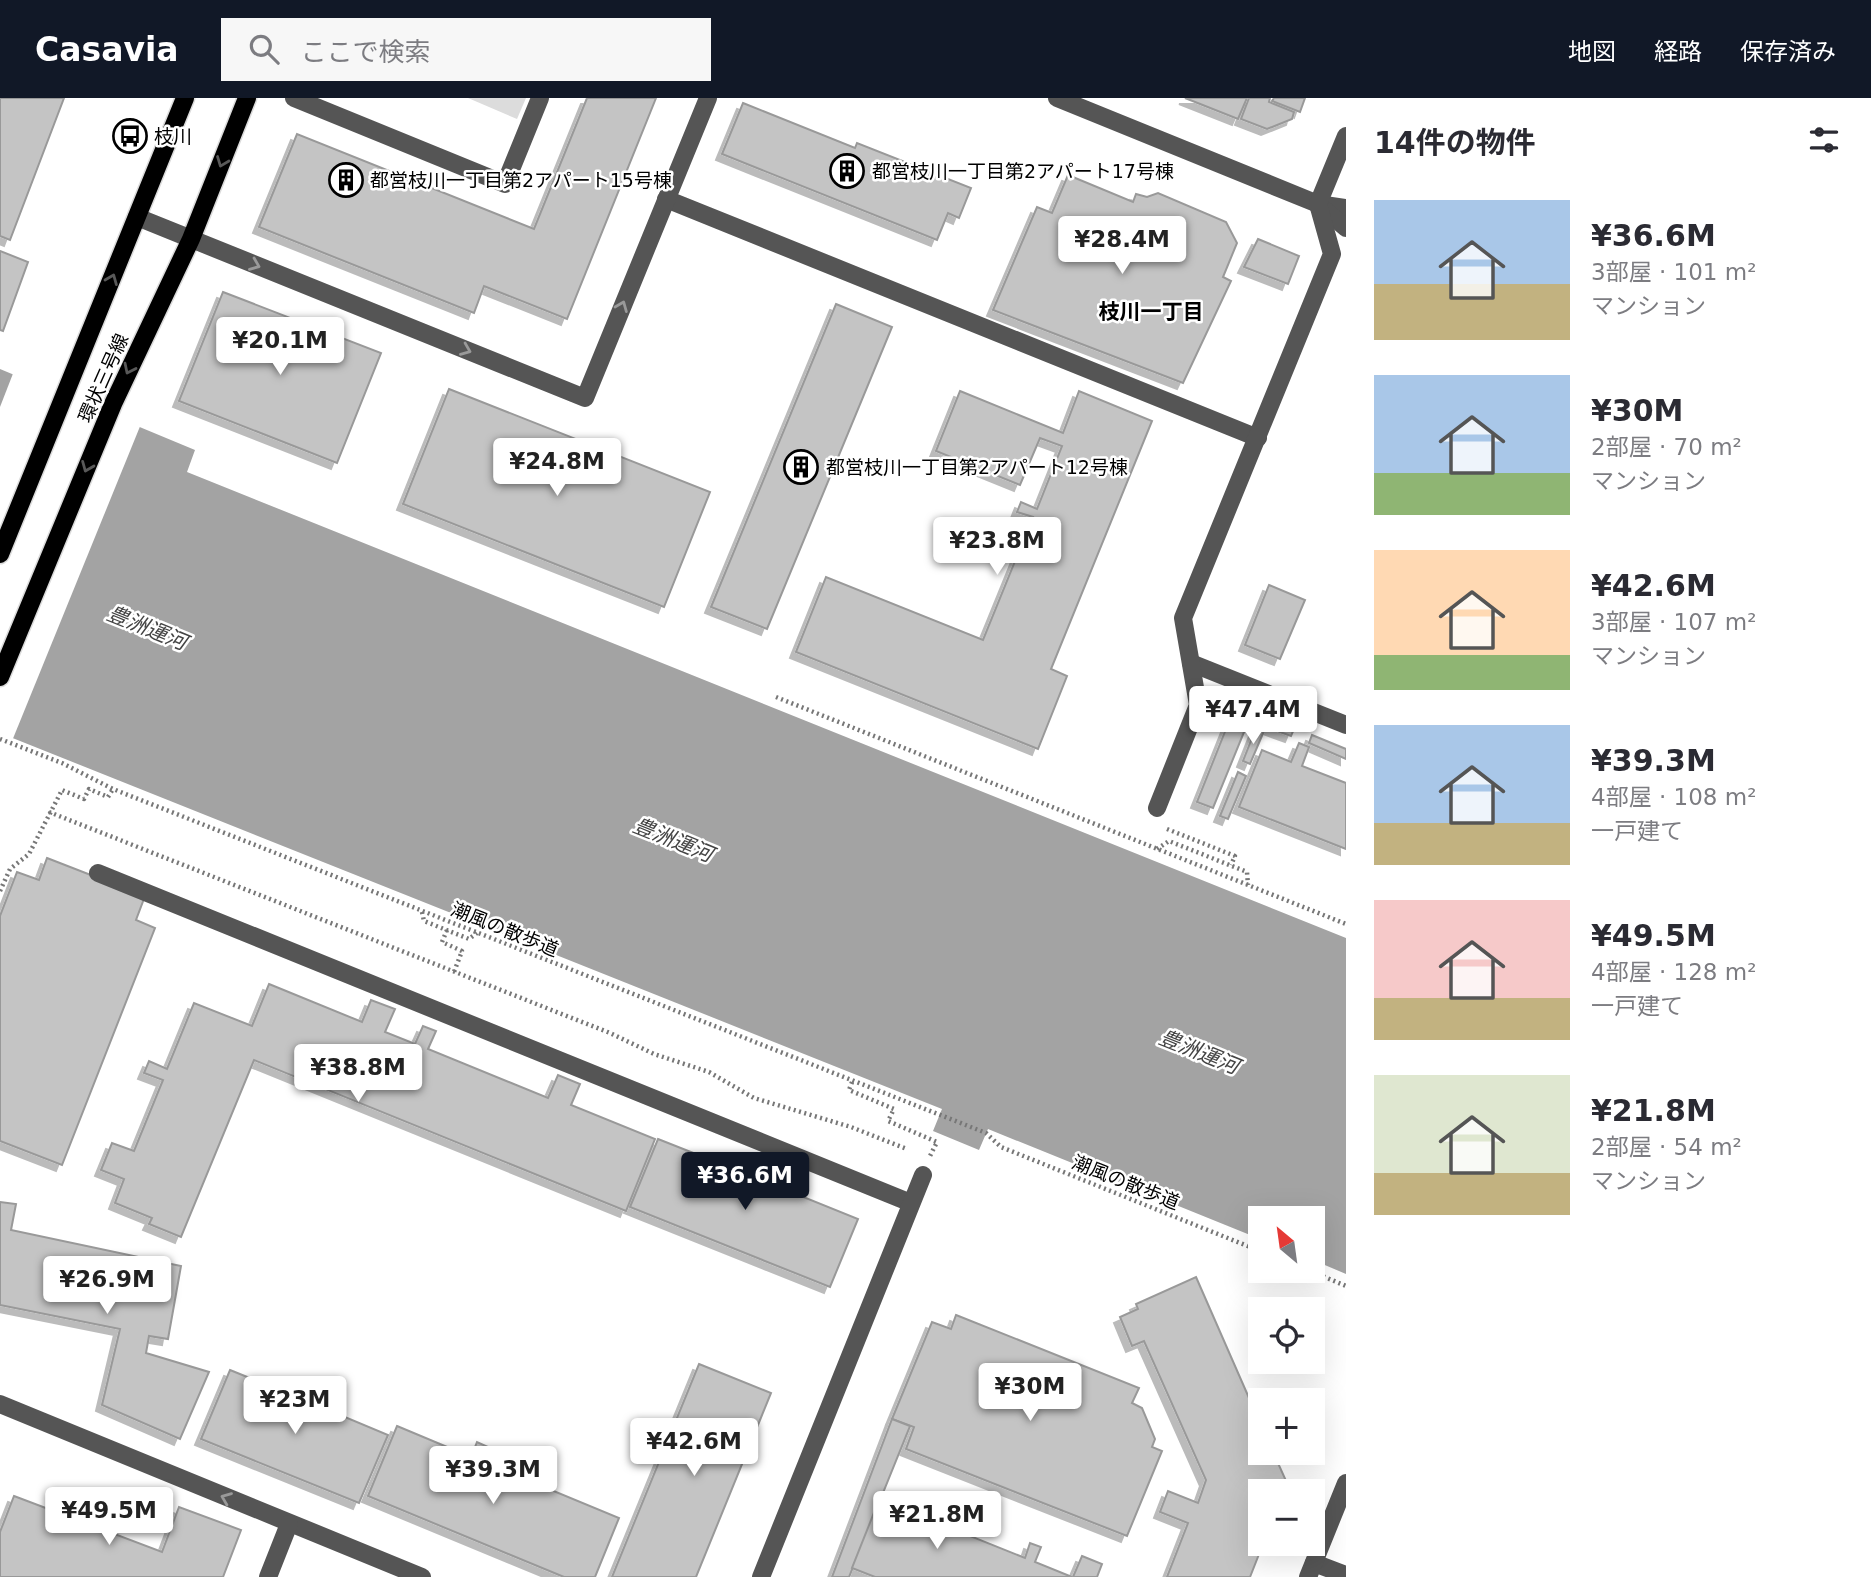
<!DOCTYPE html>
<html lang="ja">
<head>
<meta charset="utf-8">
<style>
  body { margin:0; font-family:"DejaVu Sans","Noto Sans JP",sans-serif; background:#f7f7f7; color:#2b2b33; height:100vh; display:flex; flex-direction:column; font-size:26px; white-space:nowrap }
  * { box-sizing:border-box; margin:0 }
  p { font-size:23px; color:#7c7c81 }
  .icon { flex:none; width:38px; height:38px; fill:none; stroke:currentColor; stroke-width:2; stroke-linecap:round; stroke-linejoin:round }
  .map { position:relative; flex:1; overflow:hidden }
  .details { display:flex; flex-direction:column; background:#fff; width:525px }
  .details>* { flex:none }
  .needle { width:46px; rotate:331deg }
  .tools { position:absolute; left:1248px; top:1108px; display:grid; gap:14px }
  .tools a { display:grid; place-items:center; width:77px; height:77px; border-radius:0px; background:#fff; box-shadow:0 7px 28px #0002; font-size:35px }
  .price { position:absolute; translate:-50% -60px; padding:0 16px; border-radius:7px; background:#fff; color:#222; font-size:23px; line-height:46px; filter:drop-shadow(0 2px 4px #0008) }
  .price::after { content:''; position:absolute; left:50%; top:42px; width:21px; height:16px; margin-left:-10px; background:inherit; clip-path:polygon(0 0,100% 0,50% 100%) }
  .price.on { background:#111827; color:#fff }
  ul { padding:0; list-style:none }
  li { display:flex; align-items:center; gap:21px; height:175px; padding:0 28px }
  li span { display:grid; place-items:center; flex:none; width:196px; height:140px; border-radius:0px; color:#555 }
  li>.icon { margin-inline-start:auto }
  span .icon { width:84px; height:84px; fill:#fffc; stroke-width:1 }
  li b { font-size:30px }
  h2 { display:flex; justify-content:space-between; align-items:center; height:84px; padding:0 28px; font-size:30px }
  header { display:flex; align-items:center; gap:42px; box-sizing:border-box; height:98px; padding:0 35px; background:#111827; color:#fff }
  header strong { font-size:33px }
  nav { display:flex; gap:38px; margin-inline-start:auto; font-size:24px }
  .search { width:490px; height:63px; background:#f7f7f7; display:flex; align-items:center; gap:18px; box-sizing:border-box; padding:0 24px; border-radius:0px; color:#7c7c81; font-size:26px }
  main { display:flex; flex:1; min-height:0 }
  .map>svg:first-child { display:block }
</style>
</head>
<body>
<header>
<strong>Casavia</strong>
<div class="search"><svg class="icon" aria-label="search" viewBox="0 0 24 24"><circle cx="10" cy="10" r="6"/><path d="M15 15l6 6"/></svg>ここで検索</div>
<nav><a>地図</a><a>経路</a><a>保存済み</a></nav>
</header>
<main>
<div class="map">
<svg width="1346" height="1479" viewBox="0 0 1346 1479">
  <defs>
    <filter id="shadow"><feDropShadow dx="-6" dy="6" stdDeviation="0" flood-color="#0004"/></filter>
  </defs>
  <rect width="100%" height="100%" fill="#fff"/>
  <path fill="#dcdcdc" d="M468,0H526L517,21Z"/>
  <path fill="#a3a3a3" d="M0,271L195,352L187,374L1346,840V1176L1313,1162L1312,1120H1260V1141L988,1031L979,1052L933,1033L942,1011L0,635Z"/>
  <path fill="#fff" d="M14,273L141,326L12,643L0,639V309Z"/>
  <g fill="#c4c4c4" stroke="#999" stroke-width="2" filter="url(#shadow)">
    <path d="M0,0H64L10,142L0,138Z"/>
    <path d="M587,0H656L567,221L484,188L474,215L259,129L297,36L534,131Z"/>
    <path d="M1185,0H1247L1238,21Z"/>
    <path d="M1249,0H1270L1269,4L1294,14L1292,21L1267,31L1241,21Z"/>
    <path d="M1274,0H1305L1300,14L1272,3Z"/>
    <path d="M743,5L855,50L857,45L971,90L959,120L948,115L937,142L722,56Z"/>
    <path d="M1068,77L1133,104L1136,96L1147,99L1158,95L1226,124L1237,145L1223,179L1231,183L1183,285L993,212L1037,109L1052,115Z"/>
    <path d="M1258,141L1299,158L1288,186L1244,169Z"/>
    <path d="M0,153L28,164L3,233L0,232Z"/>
    <path d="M223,194L381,255L337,365L179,303Z"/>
    <path d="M836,206L892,229L767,531L711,509Z"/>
    <path d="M449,291L710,394L664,509L403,406Z"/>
    <path d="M960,293L1063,335L1079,293L1152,323L1051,571L1067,578L1038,651L796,554L826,479L983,542L1033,419L1017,414L1021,404L1037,411L1062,348L1040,340L1020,387L936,353Z"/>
    <path d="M1269,487L1305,502L1280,561L1245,547Z"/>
    <path d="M1236,606L1253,612L1213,710L1197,704Z"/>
    <path d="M1272,622L1294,631L1291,638L1269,630Z"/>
    <path d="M1256,630L1264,633L1250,666L1243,663Z"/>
    <path d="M1312,637L1346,651V661L1309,645Z"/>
    <path d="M1299,645L1309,649L1302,668L1346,685V751L1239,709L1262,652L1291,664Z"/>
    <path d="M1238,674L1246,678L1228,721L1220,718Z"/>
    <path d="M47,760L145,798L136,822L155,830L62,1067L0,1043V818L17,774L39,782Z"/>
    <path d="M269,886L362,924L371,902L395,911L385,934L415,946L423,928L436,933L428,951L548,1000L558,977L580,986L571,1007L655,1041L626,1113L254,962L181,1139L149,1126L152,1120L115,1105L124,1081L101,1072L112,1045L134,1053L163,982L144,975L149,963L167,971L194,905L252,928Z"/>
    <path d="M658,1041L764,1083L772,1064L784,1069L776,1088L858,1121L830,1189L630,1109Z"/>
    <path d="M0,1104L16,1106L11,1132L181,1168L168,1241L149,1238L146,1255L209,1274L180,1341L102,1307L120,1231L0,1207Z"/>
    <path d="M1196,1179L1260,1325V1354H1273L1287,1385L1284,1393H1260V1446H1263L1250,1479H1167L1188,1425L1160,1414L1168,1393L1198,1405L1206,1382L1144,1243L1132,1248L1120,1219L1138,1211L1136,1206Z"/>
    <path d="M956,1217L1139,1290L1132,1305L1142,1310L1155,1341L1152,1349L1162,1353L1127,1438L906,1351L914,1329L892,1321L932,1224L951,1231Z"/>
    <path d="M699,1266L771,1295L696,1479H612Z"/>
    <path d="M230,1272L316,1307L323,1290L335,1295L328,1312L388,1337L359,1405L201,1341Z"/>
    <path d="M892,1321L910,1328L849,1479H832Z"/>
    <path d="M397,1328L471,1359L477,1344L488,1349L481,1363L619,1420L595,1479H564L368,1398Z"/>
    <path d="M14,1398L162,1454L179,1409L241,1432L223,1479H0V1434Z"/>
    <path d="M879,1402L951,1431L957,1415L965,1419L960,1434L1025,1460L1030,1445L1041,1449L1035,1464L1072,1479H875L852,1470Z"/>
    <path d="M1082,1458L1102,1466L1097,1479H1073Z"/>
  </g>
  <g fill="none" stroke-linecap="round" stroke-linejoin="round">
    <g stroke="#dbdbdb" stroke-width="21">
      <g id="major">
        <path d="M0,456L185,0"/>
        <path d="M0,579L113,306L191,141L247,0"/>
      </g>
    </g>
    <g stroke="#777" stroke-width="4.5" stroke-dasharray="2 3.5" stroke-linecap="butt">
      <path d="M776,599L1346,826"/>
      <path d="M0,641L62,665L113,691L986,1035L1001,1049L1260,1153"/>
      <path d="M49,714L610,935L654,956L709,974L754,1000L851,1029L907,1051"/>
      <path d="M1167,731L1235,758L1231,767"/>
      <path d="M1157,751L1169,743L1247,774L1248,787"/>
      <path d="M0,793L10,771L29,756L62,692L84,701L89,691L108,699L113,691"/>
      <path d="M422,814L424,823L469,841L477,835"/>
      <path d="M447,832L442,844L462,853L454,874"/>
      <path d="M852,984L849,992L894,1011L888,1023L937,1044L930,1058"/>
      <path d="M1308,1172L1346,1188"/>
    </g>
    <g stroke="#555" stroke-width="18">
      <path d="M294,0L505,86L540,0"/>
      <path d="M1057,0L1318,106L1346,110"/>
      <path d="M666,101L1258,340"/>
      <path d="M1318,106L1346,130"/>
      <path d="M137,119L585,300L708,0"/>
      <path d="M1191,565L1346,627"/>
      <path d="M1157,710L1198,607L1183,520L1332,156L1318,106L1346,38"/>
      <path d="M98,775L911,1105"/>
      <path d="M0,1306L422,1479"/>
      <path d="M1314,1465L1346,1477"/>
      <path d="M268,1479L289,1426"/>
      <path d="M761,1479L923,1077"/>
      <path d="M1308,1479L1346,1385"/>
    </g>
    <use href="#major" stroke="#000" stroke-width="18"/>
  </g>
  <defs><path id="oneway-chevron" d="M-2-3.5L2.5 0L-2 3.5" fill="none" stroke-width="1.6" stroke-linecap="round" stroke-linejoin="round" transform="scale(1.75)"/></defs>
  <g stroke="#595959">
    <use href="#oneway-chevron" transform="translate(222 64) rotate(111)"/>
    <use href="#oneway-chevron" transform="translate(112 181) rotate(-68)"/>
    <use href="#oneway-chevron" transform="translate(129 271) rotate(116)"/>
    <use href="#oneway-chevron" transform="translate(87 369) rotate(112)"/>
  </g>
  <g stroke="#999">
    <use href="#oneway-chevron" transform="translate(255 167) rotate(22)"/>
    <use href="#oneway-chevron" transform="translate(622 208) rotate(-68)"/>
    <use href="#oneway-chevron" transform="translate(466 252) rotate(22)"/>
    <use href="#oneway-chevron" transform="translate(226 1400) rotate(-158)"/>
  </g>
  <defs>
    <g id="bus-ring" transform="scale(1.75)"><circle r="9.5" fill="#fff" stroke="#000" stroke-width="1.5"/><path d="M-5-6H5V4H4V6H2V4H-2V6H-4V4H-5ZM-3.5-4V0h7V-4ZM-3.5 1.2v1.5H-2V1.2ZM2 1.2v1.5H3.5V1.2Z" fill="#000"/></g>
    <g id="building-ring" transform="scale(1.75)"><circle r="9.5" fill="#fff" stroke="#000" stroke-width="1.5"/><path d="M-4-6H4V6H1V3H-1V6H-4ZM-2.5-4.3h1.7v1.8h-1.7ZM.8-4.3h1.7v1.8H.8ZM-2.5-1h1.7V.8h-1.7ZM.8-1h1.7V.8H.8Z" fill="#000"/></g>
  </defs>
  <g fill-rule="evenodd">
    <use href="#bus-ring" x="130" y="38"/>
    <use href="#building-ring" x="847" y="73"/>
    <use href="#building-ring" x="346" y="82"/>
    <use href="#building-ring" x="801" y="369"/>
  </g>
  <g text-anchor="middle" stroke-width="5" stroke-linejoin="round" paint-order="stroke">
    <g font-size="19" fill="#000" stroke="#fff" text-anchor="start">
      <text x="154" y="45">枝川</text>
      <text x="872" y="80">都営枝川一丁目第2アパート17号棟</text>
      <text x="370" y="89">都営枝川一丁目第2アパート15号棟</text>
      <text x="826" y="376">都営枝川一丁目第2アパート12号棟</text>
    </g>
    <g font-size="19" fill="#000" stroke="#fff">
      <text transform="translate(103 280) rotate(-66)" y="7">環状三号線</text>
      <text transform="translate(505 831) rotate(22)" y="7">潮風の散歩道</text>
      <text transform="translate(1126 1084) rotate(22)" y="7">潮風の散歩道</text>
    </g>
    <g font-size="21" font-weight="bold" fill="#000" stroke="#fff">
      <text x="1151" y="221">枝川一丁目</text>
    </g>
    <g font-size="21" font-style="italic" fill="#444" stroke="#fff">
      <text transform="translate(147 530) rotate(22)" y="7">豊洲運河</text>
      <text transform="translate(673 742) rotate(22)" y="7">豊洲運河</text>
      <text transform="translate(1199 954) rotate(22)" y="7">豊洲運河</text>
    </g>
  </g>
</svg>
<div class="tools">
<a><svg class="needle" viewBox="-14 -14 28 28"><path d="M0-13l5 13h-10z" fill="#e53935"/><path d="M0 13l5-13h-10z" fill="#7c7c81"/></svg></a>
<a><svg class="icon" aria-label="locate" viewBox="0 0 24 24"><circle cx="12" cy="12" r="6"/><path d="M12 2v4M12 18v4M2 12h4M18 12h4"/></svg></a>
<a>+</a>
<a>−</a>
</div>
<b class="price" style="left:1122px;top:178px">¥28.4M</b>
<b class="price" style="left:280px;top:279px">¥20.1M</b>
<b class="price" style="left:557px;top:400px">¥24.8M</b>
<b class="price" style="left:997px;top:479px">¥23.8M</b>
<b class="price" style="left:1253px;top:648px">¥47.4M</b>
<b class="price" style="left:358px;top:1006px">¥38.8M</b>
<b class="price on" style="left:745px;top:1114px">¥36.6M</b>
<b class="price" style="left:107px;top:1218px">¥26.9M</b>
<b class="price" style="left:1030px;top:1325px">¥30M</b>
<b class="price" style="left:295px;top:1338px">¥23M</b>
<b class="price" style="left:694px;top:1380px">¥42.6M</b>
<b class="price" style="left:493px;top:1408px">¥39.3M</b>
<b class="price" style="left:109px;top:1449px">¥49.5M</b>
<b class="price" style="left:937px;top:1453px">¥21.8M</b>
</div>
<section class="details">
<h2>14件の物件<svg class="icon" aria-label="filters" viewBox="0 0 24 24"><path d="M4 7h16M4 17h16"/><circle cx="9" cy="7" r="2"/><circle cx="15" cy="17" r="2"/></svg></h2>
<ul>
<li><span style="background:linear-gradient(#a9c7e8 60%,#c2b280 0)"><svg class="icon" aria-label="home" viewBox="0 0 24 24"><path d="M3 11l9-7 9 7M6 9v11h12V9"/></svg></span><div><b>¥36.6M</b><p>3部屋 · 101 m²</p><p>マンション</p></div></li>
<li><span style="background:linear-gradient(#a9c7e8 70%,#8fb573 0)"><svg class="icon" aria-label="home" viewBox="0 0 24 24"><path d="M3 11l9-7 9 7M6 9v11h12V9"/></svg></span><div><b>¥30M</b><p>2部屋 · 70 m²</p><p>マンション</p></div></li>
<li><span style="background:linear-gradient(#ffd9b3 75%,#8fb573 0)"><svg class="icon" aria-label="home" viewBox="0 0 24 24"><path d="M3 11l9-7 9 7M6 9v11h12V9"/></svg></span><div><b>¥42.6M</b><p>3部屋 · 107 m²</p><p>マンション</p></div></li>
<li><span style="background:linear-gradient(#a9c7e8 70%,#c2b280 0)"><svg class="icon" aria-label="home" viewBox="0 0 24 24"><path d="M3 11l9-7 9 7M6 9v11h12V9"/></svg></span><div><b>¥39.3M</b><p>4部屋 · 108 m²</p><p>一戸建て</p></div></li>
<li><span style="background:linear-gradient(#f6c9c9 70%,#c2b280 0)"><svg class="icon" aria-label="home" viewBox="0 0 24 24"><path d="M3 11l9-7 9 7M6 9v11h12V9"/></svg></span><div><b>¥49.5M</b><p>4部屋 · 128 m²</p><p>一戸建て</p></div></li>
<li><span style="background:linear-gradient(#dfe7d0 70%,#c2b280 0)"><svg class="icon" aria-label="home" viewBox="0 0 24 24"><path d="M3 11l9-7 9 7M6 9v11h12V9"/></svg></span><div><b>¥21.8M</b><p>2部屋 · 54 m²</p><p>マンション</p></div></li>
</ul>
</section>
</main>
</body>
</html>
